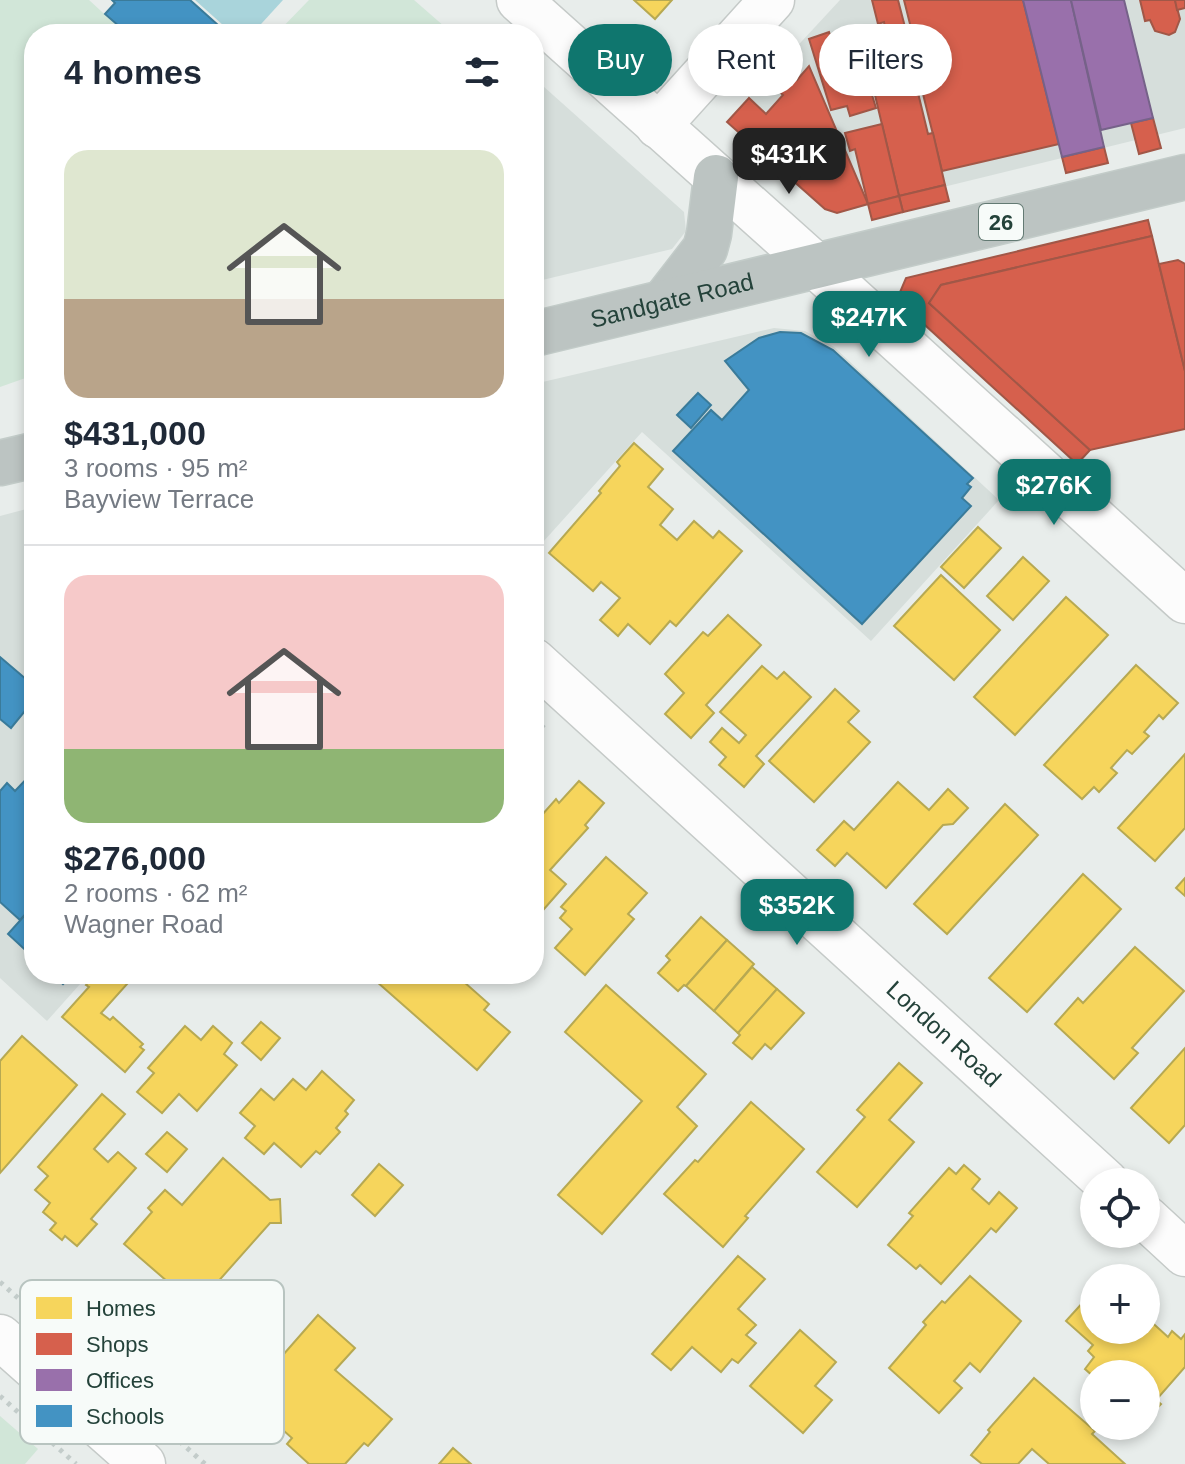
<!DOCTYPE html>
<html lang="en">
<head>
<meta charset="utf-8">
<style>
  body { margin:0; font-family:Helvetica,sans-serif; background:#f6f6f7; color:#1f2937; height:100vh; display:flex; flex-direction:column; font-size:30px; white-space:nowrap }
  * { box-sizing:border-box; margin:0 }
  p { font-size:26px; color:#747a83 }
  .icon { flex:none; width:44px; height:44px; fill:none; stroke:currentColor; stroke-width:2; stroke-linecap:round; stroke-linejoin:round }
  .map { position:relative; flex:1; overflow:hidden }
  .sheet { position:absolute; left:24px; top:24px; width:520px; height:960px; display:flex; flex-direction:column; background:#fff; border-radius:32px; box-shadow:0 4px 12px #0003 }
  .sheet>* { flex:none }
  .banner { position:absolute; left:568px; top:24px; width:496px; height:72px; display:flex; gap:16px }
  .controls { position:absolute; left:1080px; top:1168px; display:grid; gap:16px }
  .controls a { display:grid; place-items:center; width:80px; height:80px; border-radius:50%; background:#fff; box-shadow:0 4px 12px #0003; font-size:40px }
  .price { position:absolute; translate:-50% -68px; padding:0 18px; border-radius:16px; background:#0f766e; color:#fff; font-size:26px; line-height:52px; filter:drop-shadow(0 2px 4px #0008) }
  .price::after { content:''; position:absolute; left:50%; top:48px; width:24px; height:18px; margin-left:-12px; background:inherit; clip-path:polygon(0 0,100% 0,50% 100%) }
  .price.on { background:#222; color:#fff }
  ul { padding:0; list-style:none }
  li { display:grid; align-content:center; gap:16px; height:424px; padding:0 40px }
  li+li { border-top:2px solid #e0e1e3 }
  li span { display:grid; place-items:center; height:248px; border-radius:24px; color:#555 }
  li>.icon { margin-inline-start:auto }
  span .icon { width:144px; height:144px; fill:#fffc; stroke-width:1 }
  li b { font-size:34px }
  h2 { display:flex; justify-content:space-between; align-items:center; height:96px; padding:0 40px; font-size:34px }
  .tag { padding:0 28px; border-radius:36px; background:#fff; box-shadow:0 4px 12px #0003; font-size:28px; line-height:72px }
  .tag.on { background:#0f766e; color:#fff }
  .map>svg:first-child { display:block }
</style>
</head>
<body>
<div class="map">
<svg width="1185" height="1464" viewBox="0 0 1185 1464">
  <rect width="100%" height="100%" fill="#e8edeb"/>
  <g fill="#d6dedb">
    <path d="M840,0H1185V128L837,213L825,209L727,122Z"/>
    <path d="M534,78L684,212L686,231L672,249L534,282Z"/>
    <path d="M774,328L805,331L834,347L999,500L871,641L642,432L534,552V384Z"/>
    <path d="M34,507V974H89L47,1021L0,978V516Z"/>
  </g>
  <g fill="#d1e6d8">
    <path d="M0,0H89L126,34H34V375L0,387Z"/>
    <path d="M309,0H414L453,34H276Z"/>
    <path d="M0,1416L38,1449L25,1464H0Z"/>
  </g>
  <path fill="#a9d4db" d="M195,0H283L252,34H233Z"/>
  <g fill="#f6d55c" stroke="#b7a952" stroke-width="2">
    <path d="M634,0H672L655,19Z"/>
    <path d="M634,443L663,469L648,487L673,509L660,525L677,540L694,521L713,538L719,531L742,551L676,626L670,621L650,644L628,624L618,636L600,620L620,598L601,582L593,591L549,553L601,493L599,491L620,466L617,462Z"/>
    <path d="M978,527L1001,548L964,588L941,567Z"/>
    <path d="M1023,557L1049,581L1013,620L987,596Z"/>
    <path d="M941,575L1000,630L954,680L894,626Z"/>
    <path d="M1066,597L1108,635L1015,735L974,697Z"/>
    <path d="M728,615L761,645L706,705L714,713L691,738L665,714L684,693L665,674L703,632L708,636Z"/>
    <path d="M1136,665L1178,703L1163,719L1159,715L1144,732L1149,736L1132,754L1127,750L1111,768L1117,773L1099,792L1094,787L1082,799L1044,765Z"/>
    <path d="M762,666L777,679L784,672L811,697L756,756L764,764L744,787L719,765L726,757L710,742L722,728L739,743L746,735L720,712Z"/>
    <path d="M835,689L859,711L848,722L870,742L814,802L769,761Z"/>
    <path d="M1185,754V828L1155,861L1118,828Z"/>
    <path d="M579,781L604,803L585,825L588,828L550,870L566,884L537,917L534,914V824L556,799L559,803Z"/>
    <path d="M898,782L929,810L948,789L968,808L953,824L943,825L886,888L847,853L835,866L817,850L844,821L854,830Z"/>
    <path d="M1005,804L1038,835L947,934L914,904Z"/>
    <path d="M606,857L647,893L628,914L634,919L585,975L555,948L572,929L560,918L566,911L561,907Z"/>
    <path d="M1083,874L1121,909L1027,1012L989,978Z"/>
    <path d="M1185,878V896L1176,888Z"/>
    <path d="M701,917L727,940L686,986L684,985L678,991L658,973L670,960L666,956Z"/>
    <path d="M727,940L754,964L714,1011L686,986Z"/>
    <path d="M1135,947L1184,991L1132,1048L1138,1053L1114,1079L1055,1024L1078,998L1083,1003Z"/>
    <path d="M752,967L777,989L738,1033L714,1011Z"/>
    <path d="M95,974H136L101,1013L110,1020L113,1017L143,1044L140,1047L144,1050L125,1072L62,1017L89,987L86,985Z"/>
    <path d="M368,974H455L489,1004L484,1010L510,1032L477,1070Z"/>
    <path d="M606,985L706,1074L677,1107L697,1126L602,1234L558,1195L642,1101L565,1032Z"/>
    <path d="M777,989L804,1013L771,1049L765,1044L752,1059L733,1043L740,1035L738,1033Z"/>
    <path d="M261,1022L280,1038L261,1060L242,1043Z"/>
    <path d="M185,1026L201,1040L213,1026L232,1043L224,1054L237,1065L197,1111L179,1094L162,1113L137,1092L154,1073L148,1068Z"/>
    <path d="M22,1036L77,1085L0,1173V1061Z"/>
    <path d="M1185,1048V1125L1169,1143L1131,1108Z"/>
    <path d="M899,1063L922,1083L889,1120L914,1142L857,1207L817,1172L865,1117L857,1110Z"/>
    <path d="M322,1071L354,1100L345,1111L348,1114L336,1128L340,1132L320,1154L316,1151L301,1167L274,1143L264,1154L245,1138L255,1126L240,1113L261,1089L274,1100L293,1079L306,1090Z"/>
    <path d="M102,1094L125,1114L94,1149L108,1162L118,1152L136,1168L91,1219L97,1224L77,1246L65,1236L62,1240L50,1230L56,1223L43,1212L50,1203L35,1190L48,1176L38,1167Z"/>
    <path d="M751,1102L804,1149L745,1216L748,1218L723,1247L664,1194L695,1160L698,1162Z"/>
    <path d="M167,1132L187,1149L167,1172L146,1154Z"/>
    <path d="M223,1158L270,1200L280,1199L281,1223H270L207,1294L208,1305L183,1306V1295L124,1244L152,1212L148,1208L165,1190L182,1205Z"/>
    <path d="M379,1164L403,1185L375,1216L352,1195Z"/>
    <path d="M964,1165L980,1179L972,1189L989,1204L999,1192L1017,1208L996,1232L991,1228L941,1284L920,1265L916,1269L888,1245L913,1216L909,1213L949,1168L956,1174Z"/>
    <path d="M738,1256L765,1279L738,1309L756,1325L746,1335L756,1343L738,1363L732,1359L721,1372L692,1347L671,1370L652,1354Z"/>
    <path d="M970,1276L1021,1321L980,1372L970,1363L954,1381L962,1388L939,1413L889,1368L926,1325L923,1322L942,1301L945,1303Z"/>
    <path d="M1094,1290V1330H1146V1317L1168,1337L1172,1331L1181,1339L1185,1334V1367L1156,1400L1161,1404L1147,1419L1146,1374H1094V1377L1085,1369L1094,1357L1088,1351L1093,1345L1066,1321Z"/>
    <path d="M318,1315L355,1348L335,1370L392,1419L368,1446L364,1443L345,1464H309L287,1444L292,1438L274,1422L277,1419L259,1403L264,1397L254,1388Z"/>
    <path d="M800,1330L836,1362L815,1386L832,1400L803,1433L750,1386Z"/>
    <path d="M1034,1378L1095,1431L1092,1434L1125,1464H1049L1032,1449L1018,1464H982L971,1455L990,1432L988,1430Z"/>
    <path d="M453,1448L471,1464H439Z"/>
  </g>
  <g fill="#d6604d" stroke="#a15747" stroke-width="2">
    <path d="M872,0H898L905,27L886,32L884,22L878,24Z"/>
    <path d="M904,0H1023L1059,144L942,171L908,33L912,32Z"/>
    <path d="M1140,0H1175L1180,19L1175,32L1169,35L1155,31L1150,20L1145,21Z"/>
    <path d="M1175,0H1185V8L1177,10Z"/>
    <path d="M829,32L831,38L853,32L876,108L850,116L847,106L831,110L809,39Z"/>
    <path d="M910,60L928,134L933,133L945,185L899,196L869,70Z"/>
    <path d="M782,66L797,80L809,66L868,204L837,213L825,209L727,122L749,98L766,114L783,95L769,82Z"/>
    <path d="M1153,118L1161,148L1139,154L1131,123Z"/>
    <path d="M882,124L899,196L868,204L855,149L850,151L845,133Z"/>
    <path d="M1104,147L1108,163L1066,173L1062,157Z"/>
    <path d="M945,185L949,201L903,212L899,196Z"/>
    <path d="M899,196L903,212L872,220L868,204Z"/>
    <path d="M1148,220L1152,236L941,285L929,303L1090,450L1077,464L902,304L898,297L906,278Z"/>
    <path d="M1152,236L1185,371V429L1090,450L929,303L941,285Z"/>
    <path d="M1178,260L1185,264V371L1159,264Z"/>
  </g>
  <g fill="#9970ab" stroke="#766289" stroke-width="2">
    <path d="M1023,0H1071L1104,147L1062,157Z"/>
    <path d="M1071,0H1124L1153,118L1101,130Z"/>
  </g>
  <g fill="#4393c3" stroke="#3a7b9a" stroke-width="2">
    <path d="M112,0H190L228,34H128L105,14L115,3Z"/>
    <path d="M780,332L801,333L833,350L973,478L967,484L971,487L962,498L971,506L862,624L673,451L711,410L722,420L749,390L725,361L759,338Z"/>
    <path d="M698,393L711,405L691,428L677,415Z"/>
    <path d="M0,657L34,686V700L11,728L0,719Z"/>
    <path d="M34,771V794L25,804L34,813V905L20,920L0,902V791L7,783L15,791Z"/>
    <path d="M34,905V958L8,934Z"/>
    <path d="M52,974H73L63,984Z"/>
  </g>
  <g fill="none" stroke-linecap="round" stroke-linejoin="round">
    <g stroke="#c5cac8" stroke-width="47">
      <g id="minor">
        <path d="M519,0L816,266L1185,601"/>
        <path d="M658,126L772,0"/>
        <path id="s1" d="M534,661L1106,1182"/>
        <path d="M1146,1218L1185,1254"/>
        <path d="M0,1337L143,1464"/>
      </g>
    </g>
    <g stroke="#c3ccc9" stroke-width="47">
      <g id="highway">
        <path d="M664,302L705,249L709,234L716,177"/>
        <path id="s2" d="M534,334L1185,177"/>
        <path d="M0,463L34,455"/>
      </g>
    </g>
    <g stroke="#c3ccca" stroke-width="5" stroke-dasharray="4 6" stroke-linecap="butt">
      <path d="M534,719L544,728"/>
      <path d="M0,1282L205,1464"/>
      <path d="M0,1396L76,1464"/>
    </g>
    <use href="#minor" stroke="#fcfcfc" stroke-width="44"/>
    <use href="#highway" stroke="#bcc4c2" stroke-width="44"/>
  </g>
  <g text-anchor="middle" stroke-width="8" stroke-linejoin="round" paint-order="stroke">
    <rect fill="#f7fbf9" stroke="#637a73" stroke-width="2" x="979" y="204" width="44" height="36" rx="6"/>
    <g font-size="22" font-weight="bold" fill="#24423a">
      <text x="1001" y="230">26</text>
    </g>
    <g font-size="24" fill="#24423a" stroke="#f7fbf9">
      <text dy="8" stroke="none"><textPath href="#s2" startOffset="142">Sandgate Road</textPath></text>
      <text dy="8" stroke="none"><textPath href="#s1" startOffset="554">London Road</textPath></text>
    </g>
  </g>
  <rect x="20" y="1280" width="264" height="164" rx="12" fill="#f7fbf9" stroke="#b8c4c0" stroke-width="2"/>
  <rect x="36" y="1297" width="36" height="22" fill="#f6d55c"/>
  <rect x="36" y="1333" width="36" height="22" fill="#d6604d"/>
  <rect x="36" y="1369" width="36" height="22" fill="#9970ab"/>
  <rect x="36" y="1405" width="36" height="22" fill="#4393c3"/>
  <g font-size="22" fill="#24423a">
    <text x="86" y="1316">Homes</text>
    <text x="86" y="1352">Shops</text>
    <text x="86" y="1388">Offices</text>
    <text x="86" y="1424">Schools</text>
  </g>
</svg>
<div class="controls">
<a><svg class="icon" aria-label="locate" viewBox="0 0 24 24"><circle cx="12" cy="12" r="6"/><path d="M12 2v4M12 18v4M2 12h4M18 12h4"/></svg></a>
<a>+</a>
<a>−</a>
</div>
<b class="price on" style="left:789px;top:196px">$431K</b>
<b class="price" style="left:869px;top:359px">$247K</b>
<b class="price" style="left:1054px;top:527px">$276K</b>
<b class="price" style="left:797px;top:947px">$352K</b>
<div class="banner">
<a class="tag on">Buy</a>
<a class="tag">Rent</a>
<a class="tag">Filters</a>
</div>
<section class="sheet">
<h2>4 homes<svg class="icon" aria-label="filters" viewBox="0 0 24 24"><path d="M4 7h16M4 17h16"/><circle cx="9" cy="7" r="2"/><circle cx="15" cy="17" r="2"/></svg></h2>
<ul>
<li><span style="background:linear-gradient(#dfe7d0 60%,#b9a48a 0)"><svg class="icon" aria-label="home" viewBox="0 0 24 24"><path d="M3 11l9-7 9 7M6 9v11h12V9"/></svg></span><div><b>$431,000</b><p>3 rooms · 95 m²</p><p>Bayview Terrace</p></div></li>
<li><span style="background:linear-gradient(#f6c9c9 70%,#8fb573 0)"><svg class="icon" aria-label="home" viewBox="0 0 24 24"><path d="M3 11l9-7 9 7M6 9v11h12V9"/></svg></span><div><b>$276,000</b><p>2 rooms · 62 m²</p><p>Wagner Road</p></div></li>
</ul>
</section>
</div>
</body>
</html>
